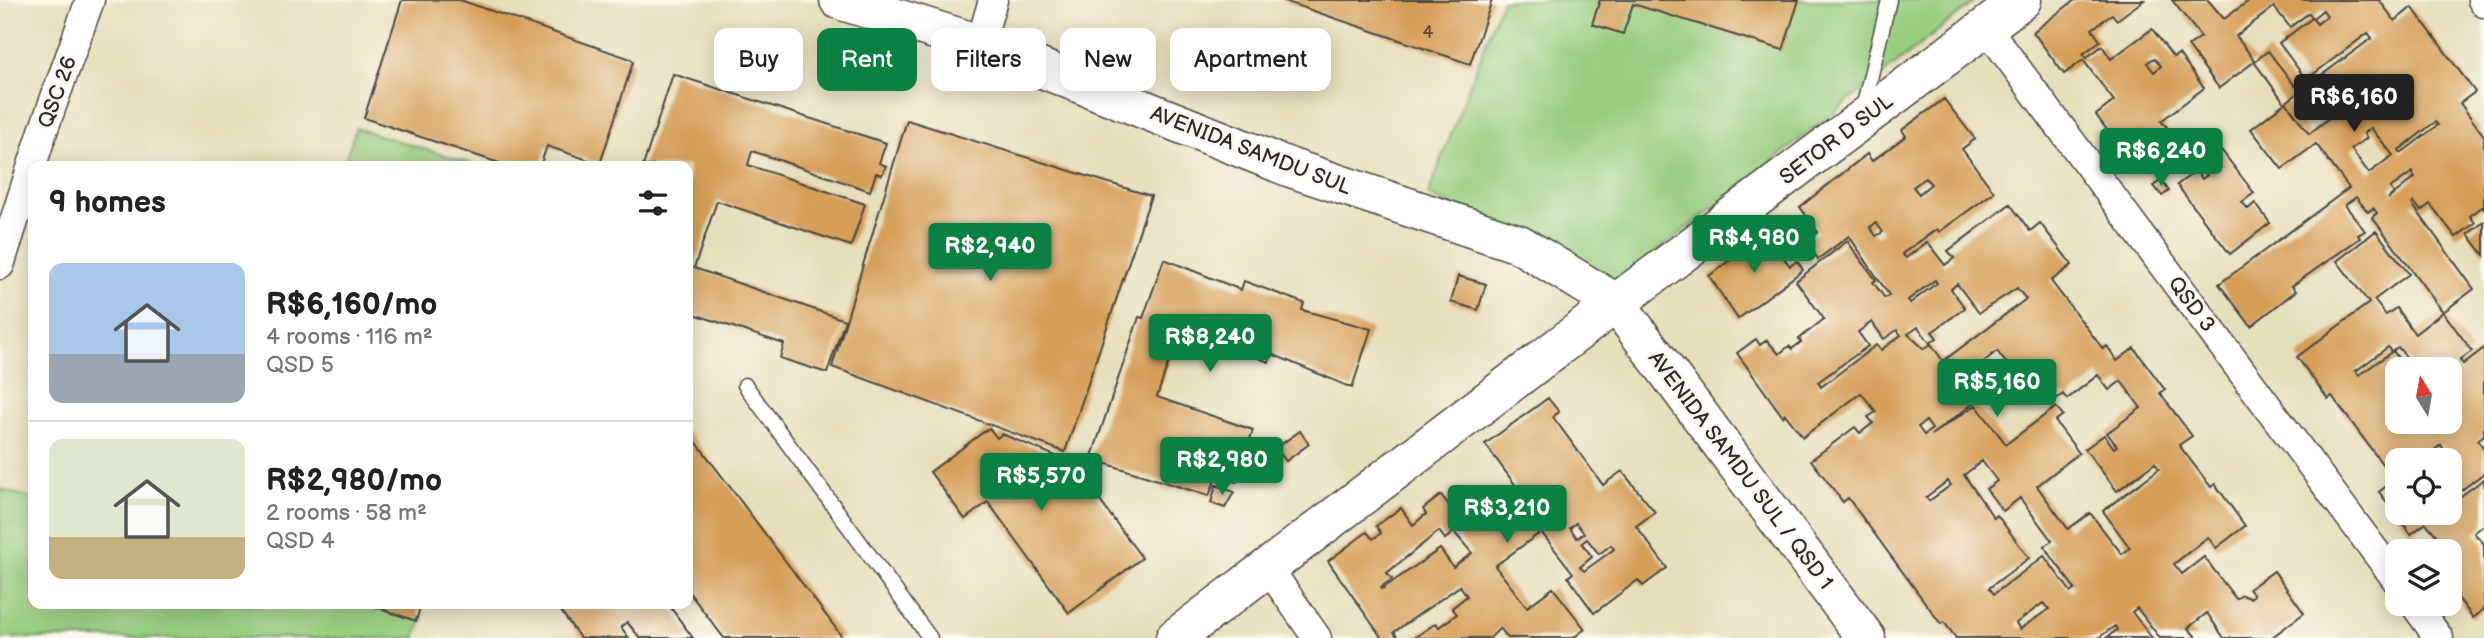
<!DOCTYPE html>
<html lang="en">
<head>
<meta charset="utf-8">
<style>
  body { margin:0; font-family:"Balsamiq Sans",sans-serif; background:#f6f6f6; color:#222; height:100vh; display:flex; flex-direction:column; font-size:26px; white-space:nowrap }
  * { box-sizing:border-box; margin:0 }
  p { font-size:23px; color:#767676 }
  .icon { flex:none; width:38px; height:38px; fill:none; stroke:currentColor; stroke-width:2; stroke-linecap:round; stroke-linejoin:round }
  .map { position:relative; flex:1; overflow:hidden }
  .side { position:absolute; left:28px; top:161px; width:665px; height:448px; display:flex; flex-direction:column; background:#fff; border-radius:14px; box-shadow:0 4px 18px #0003 }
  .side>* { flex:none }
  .guide { position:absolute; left:714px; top:28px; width:665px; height:63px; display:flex; gap:14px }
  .needle { width:46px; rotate:349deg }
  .fabs { position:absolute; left:2385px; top:357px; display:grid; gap:14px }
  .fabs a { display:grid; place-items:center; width:77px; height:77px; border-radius:14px; background:#fff; box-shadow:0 4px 18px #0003; font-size:35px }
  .price { position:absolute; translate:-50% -60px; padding:0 16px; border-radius:7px; background:#0b8043; color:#fff; font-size:23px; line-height:46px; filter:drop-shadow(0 2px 4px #0008) }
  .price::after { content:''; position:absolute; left:50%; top:42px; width:21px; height:16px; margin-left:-10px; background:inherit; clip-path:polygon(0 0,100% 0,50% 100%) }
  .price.active { background:#222; color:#fff }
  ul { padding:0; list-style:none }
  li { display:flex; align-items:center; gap:21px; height:175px; padding:0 21px }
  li+li { border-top:2px solid #e0e0e0 }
  li span { display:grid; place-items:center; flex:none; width:196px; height:140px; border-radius:14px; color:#555 }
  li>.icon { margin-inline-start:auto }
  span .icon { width:84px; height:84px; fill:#fffc; stroke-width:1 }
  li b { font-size:30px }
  h2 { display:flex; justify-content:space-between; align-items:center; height:84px; padding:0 21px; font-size:30px }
  .pill { padding:0 24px; border-radius:14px; background:#fff; box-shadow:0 4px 18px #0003; font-size:24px; line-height:63px }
  .pill.active { background:#0b8043; color:#fff }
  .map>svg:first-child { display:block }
</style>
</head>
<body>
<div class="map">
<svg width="2484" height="638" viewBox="0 0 2484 638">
  <rect width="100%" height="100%" fill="#fbf7ec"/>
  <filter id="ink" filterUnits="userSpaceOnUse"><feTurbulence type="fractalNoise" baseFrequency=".0143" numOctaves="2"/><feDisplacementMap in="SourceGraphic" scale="14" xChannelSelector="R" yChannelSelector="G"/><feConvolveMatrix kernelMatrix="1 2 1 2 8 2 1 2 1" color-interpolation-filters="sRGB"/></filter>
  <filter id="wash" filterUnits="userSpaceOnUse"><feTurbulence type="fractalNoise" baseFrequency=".00686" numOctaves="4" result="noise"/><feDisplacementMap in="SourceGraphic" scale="28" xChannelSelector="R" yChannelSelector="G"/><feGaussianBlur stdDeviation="1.57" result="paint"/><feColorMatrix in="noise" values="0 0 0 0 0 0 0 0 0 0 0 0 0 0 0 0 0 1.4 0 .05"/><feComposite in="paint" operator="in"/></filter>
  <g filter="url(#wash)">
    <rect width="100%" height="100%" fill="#e6dfbb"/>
    <g fill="#96cd7f" stroke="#607c55" stroke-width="2">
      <path d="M1502,0H1977L1616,284L1428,195Z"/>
      <path d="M356,128L479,166H343Z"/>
      <path d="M0,489L33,499V604H374L423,618L415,638H0Z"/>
    </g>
    <g id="blocks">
      <g fill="#d69f59" fill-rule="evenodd">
        <path d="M402,0H460L631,59L633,62L601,161L597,163L547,146L540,166H508L364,118Z"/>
        <path d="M1281,0H1492L1470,64Z"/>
        <path d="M1600,0H1799L1783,50L1633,4L1623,34L1592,24Z"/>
        <path d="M2075,0H2144L2117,20L2112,14L2092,29L2100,41L2083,54L2086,58L2102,46L2111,59L2152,29L2173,57L2179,54L2204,88L2161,121L2167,127L2127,157L2096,115L2114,101L2083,60L2064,74L2033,32ZM2154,58L2161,66L2154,72L2147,63Z"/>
        <path d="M2172,0H2208L2224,19L2250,0H2379L2395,21L2412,7L2475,92L2460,103L2484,136V209L2482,207L2470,216L2475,223L2456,237L2430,204L2421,211L2414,202L2412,204L2474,289L2443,312L2372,217L2377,213L2373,208L2368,212L2356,197L2345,205L2365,231L2358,235L2360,238L2292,286L2296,291L2251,326L2219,284L2349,188L2316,144L2282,169L2251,129L2286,102L2309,134L2334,114L2311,83L2372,38L2368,33L2307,79L2310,84L2285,103L2254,62L2219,88L2188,46L2201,37ZM2274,7L2290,27L2309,13L2313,18L2323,10L2327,16L2317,24L2312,18L2279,43L2305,78L2295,86L2268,51L2255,61L2236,36ZM2372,80L2384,94L2380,98L2369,83ZM2435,122L2438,125L2401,153L2399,150ZM2371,128L2393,155L2369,173L2351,149L2367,138L2364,133ZM2414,171L2412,173L2415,177L2388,199L2394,193L2390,188Z"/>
        <path d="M673,74L886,143L879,163L886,166L882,175L876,173L870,191L752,151L748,165L865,204L851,246L717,201L694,268L845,320L827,373L780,358L784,344L688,312V166H643Z"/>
        <path d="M1944,99L1975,139L1962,149L1994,192L1939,232L1937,229L1902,254L1906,258L1927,242L1945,265L1954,258L1948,251L2010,204L2030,231L2040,223L2072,265L2051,281L2103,349L2107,346L2117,361L2134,348L2165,390L2160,393L2192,436L2179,445L2211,487L2215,484L2245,526L2216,548L2208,537L2174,564L2182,574L2204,557L2236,599L2242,595L2250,598L2254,595L2249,589L2274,571L2304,613L2271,638H2224L2207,613L2188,628L2197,638H2160L2137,608L2132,612L2152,638H2106L2117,630L2115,626L2098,638H1956L1944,622L1941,624L1848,498L1843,502L1811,460L1855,427L1860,433L1873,423L1868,417L1876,412L1861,393L1803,437L1785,414L1783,417L1737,353L1756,339L1760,345L1767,340L1779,354L1789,346L1792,349L1801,342L1799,339L1824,319L1796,281L1847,241L1876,280L1873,282L1885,298L1889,295L1849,236L1818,259L1806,242L1818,232L1800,207L1867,154L1872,161L1906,136L1902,130ZM1925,178L1931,184L1919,194L1913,187ZM1876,223L1883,232L1876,236L1870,227ZM1935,280L1937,283L1910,303L1908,300ZM1957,284L1979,313L2017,288L2026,299L1943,361L1931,344L1924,349L1908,334L1918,327L1930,343L1937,338L1932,332L1965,308L1951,289ZM1872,322L1884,339L1897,330L1901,335L1881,350L1876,345L1821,387L1818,382L1868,346L1858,332ZM1997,351L2006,363L1990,375L1982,363ZM2098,375L2109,390L2121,381L2141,408L2107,433L2117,446L2114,448L2104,435L2085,449L2117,491L2155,463L2159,469L2103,511L2130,548L2122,554L2090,513L2068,529L2037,486L2079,453L2055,421L2063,415L2056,407L2006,444L1976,405L1931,435L2010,376L2019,390L2029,383L2042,401L2047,398L2053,401L2063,394L2067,399ZM1926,421L1932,429L1924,435L1918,427ZM1982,461L1997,481L1986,489L2003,511L2020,498L2052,541L2044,546L2075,589L2071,592L2044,556L1994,594L1989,588L2029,558L1997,515L1994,518L1964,475ZM1948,481L1951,485L1929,501L1926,497ZM2043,603L2049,609L2020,629L2016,623Z"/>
        <path d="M907,120L1151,196L1065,452L832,367Z"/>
        <path d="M2222,151L2254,193L2242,202L2248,209L2255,203L2270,223L2230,254L2177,185L2196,171L2202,179L2207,175L2201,167Z"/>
        <path d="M2161,180L2169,191L2162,196L2154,186Z"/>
        <path d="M2484,222V255L2468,234Z"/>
        <path d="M1770,230L1776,237L1771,241L1790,266L1797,261L1803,270L1738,319L1709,276Z"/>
        <path d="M2376,231L2409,274L2374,300L2386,315L2396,308L2415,334L2443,312L2472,351L2460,360L2463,364L2484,348V435L2478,440L2484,449V473L2450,499V460H2398V513H2450V504L2484,479V525L2474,533L2484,544V609L2473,618L2450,587V569L2457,564L2450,551L2426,523L2411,534L2379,492L2394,480L2332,396L2328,399L2297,357L2369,303L2337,261ZM2388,347L2391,352L2398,347L2416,369H2450L2453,380L2450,382V422H2398V416L2386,401L2398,393V369H2406L2393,351L2359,375L2356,371ZM2441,445L2446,452L2437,459L2432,452Z"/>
        <path d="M1164,259L1241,290L1244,281L1304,303L1302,310L1371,329L1352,388L1272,354L1269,362L1221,345L1224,339L1180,328L1157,397L1253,430L1236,482L1217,475L1209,496L1091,459L1139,317L1143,318Z"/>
        <path d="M1458,276L1486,284L1478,310L1451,302Z"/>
        <path d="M1548,398L1559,412L1553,417L1603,485L1622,471L1655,512L1636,526L1667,568L1643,586L1638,580L1594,613L1568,577L1573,573L1541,532L1495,566L1527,607L1553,588L1585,629L1573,638H1508L1500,628L1490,638H1414L1436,623L1439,627L1457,614L1452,608L1467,596L1460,586L1394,632L1398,638H1382L1328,561L1367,532L1373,539L1381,533L1376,526L1401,508L1413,525L1426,514L1423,509L1441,495L1464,524L1482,511L1516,486L1485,444ZM1576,523L1584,533L1577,538L1570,528ZM1439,531L1445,539L1454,532L1472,553L1453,567L1440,549L1382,589L1381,587L1392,579L1387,573ZM1587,539L1599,554L1611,545L1614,549L1584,571L1580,567L1592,557L1582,543Z"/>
        <path d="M989,428L997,438L1002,434L1058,457L1068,471L1075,467L1142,558L1069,613L988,502L965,519L930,472Z"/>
        <path d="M688,431L760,527L843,638H724L688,591Z"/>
        <path d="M1300,431L1309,444L1286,461L1276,448Z"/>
        <path d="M1216,485L1234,492L1225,508L1211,503Z"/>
        <path d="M367,604H421L416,621Z"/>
        <path d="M556,604H668L693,638H640L627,622L621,627L629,638H580Z"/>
      </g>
    </g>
  </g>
  <g filter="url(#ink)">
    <use href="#blocks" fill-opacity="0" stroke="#474641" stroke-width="2"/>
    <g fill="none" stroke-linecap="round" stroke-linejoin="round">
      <g stroke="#474641" stroke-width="17">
        <g id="lane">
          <path d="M1863,108L1889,0"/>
          <path d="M745,385L930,638"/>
        </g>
      </g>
      <g stroke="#474641" stroke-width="31">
        <g id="street">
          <path d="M2482,0L2484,3"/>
          <path d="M1986,27L2398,582"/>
          <path d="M980,44L993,0"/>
          <path d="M0,265L43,131L90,0"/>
          <path d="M1269,569L1317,638"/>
          <path d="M2414,604L2439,638"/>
        </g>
      </g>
      <g stroke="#474641" stroke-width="41">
        <g id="secondary">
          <path d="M839,0L980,44L1291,168L1519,244L1616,303L1866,638"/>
          <path d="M1175,638L1616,303L2022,0"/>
        </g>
      </g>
      <use href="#lane" stroke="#fff" stroke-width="14"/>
      <use href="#street" stroke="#fff" stroke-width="28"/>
      <use href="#secondary" stroke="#fff" stroke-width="38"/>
    </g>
  </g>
  <g text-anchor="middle" stroke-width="5" stroke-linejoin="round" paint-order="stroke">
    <g font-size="18" fill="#564836">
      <text x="1428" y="38">4</text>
    </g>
    <g font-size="21" fill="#2b2b2b" stroke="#fbf7ec">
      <text transform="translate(57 92) rotate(-70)" y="7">QSC 26</text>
      <text transform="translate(1836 139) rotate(-37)" y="7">SETOR D SUL</text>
      <text transform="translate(1251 150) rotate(21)" y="7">AVENIDA SAMDU SUL</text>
      <text transform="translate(2192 304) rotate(53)" y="7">QSD 3</text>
      <text transform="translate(1741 470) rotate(53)" y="7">AVENIDA SAMDU SUL / QSD 1</text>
    </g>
  </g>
</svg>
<div class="fabs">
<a><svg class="needle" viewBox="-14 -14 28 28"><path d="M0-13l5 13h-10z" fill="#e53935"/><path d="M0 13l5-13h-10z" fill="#767676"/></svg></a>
<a><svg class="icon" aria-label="locate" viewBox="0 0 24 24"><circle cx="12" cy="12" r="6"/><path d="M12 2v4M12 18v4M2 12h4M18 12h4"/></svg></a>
<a><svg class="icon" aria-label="layers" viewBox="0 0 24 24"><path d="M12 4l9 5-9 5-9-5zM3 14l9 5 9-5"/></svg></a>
</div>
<b class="price active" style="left:2354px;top:134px">R$6,160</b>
<b class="price" style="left:2161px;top:188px">R$6,240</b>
<b class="price" style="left:1754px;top:275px">R$4,980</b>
<b class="price" style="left:990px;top:283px">R$2,940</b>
<b class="price" style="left:1210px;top:374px">R$8,240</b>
<b class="price" style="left:1997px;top:419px">R$5,160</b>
<b class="price" style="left:1222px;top:497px">R$2,980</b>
<b class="price" style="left:1041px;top:513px">R$5,570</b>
<b class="price" style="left:1507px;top:545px">R$3,210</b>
<div class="guide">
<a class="pill">Buy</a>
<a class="pill active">Rent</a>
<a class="pill">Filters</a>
<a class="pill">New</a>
<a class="pill">Apartment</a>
</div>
<section class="side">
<h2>9 homes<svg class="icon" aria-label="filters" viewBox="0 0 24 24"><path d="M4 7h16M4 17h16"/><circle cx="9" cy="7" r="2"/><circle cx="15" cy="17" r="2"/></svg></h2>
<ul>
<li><span style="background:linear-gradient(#a9c7e8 65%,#9aa5b1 0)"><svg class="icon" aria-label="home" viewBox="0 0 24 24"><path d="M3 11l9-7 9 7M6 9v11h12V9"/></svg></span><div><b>R$6,160/mo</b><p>4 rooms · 116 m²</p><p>QSD 5</p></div></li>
<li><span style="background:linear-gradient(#dfe7d0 70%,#c2b280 0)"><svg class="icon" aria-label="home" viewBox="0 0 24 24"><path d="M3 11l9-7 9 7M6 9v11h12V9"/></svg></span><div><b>R$2,980/mo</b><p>2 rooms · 58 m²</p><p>QSD 4</p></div></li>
</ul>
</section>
</div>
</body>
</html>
